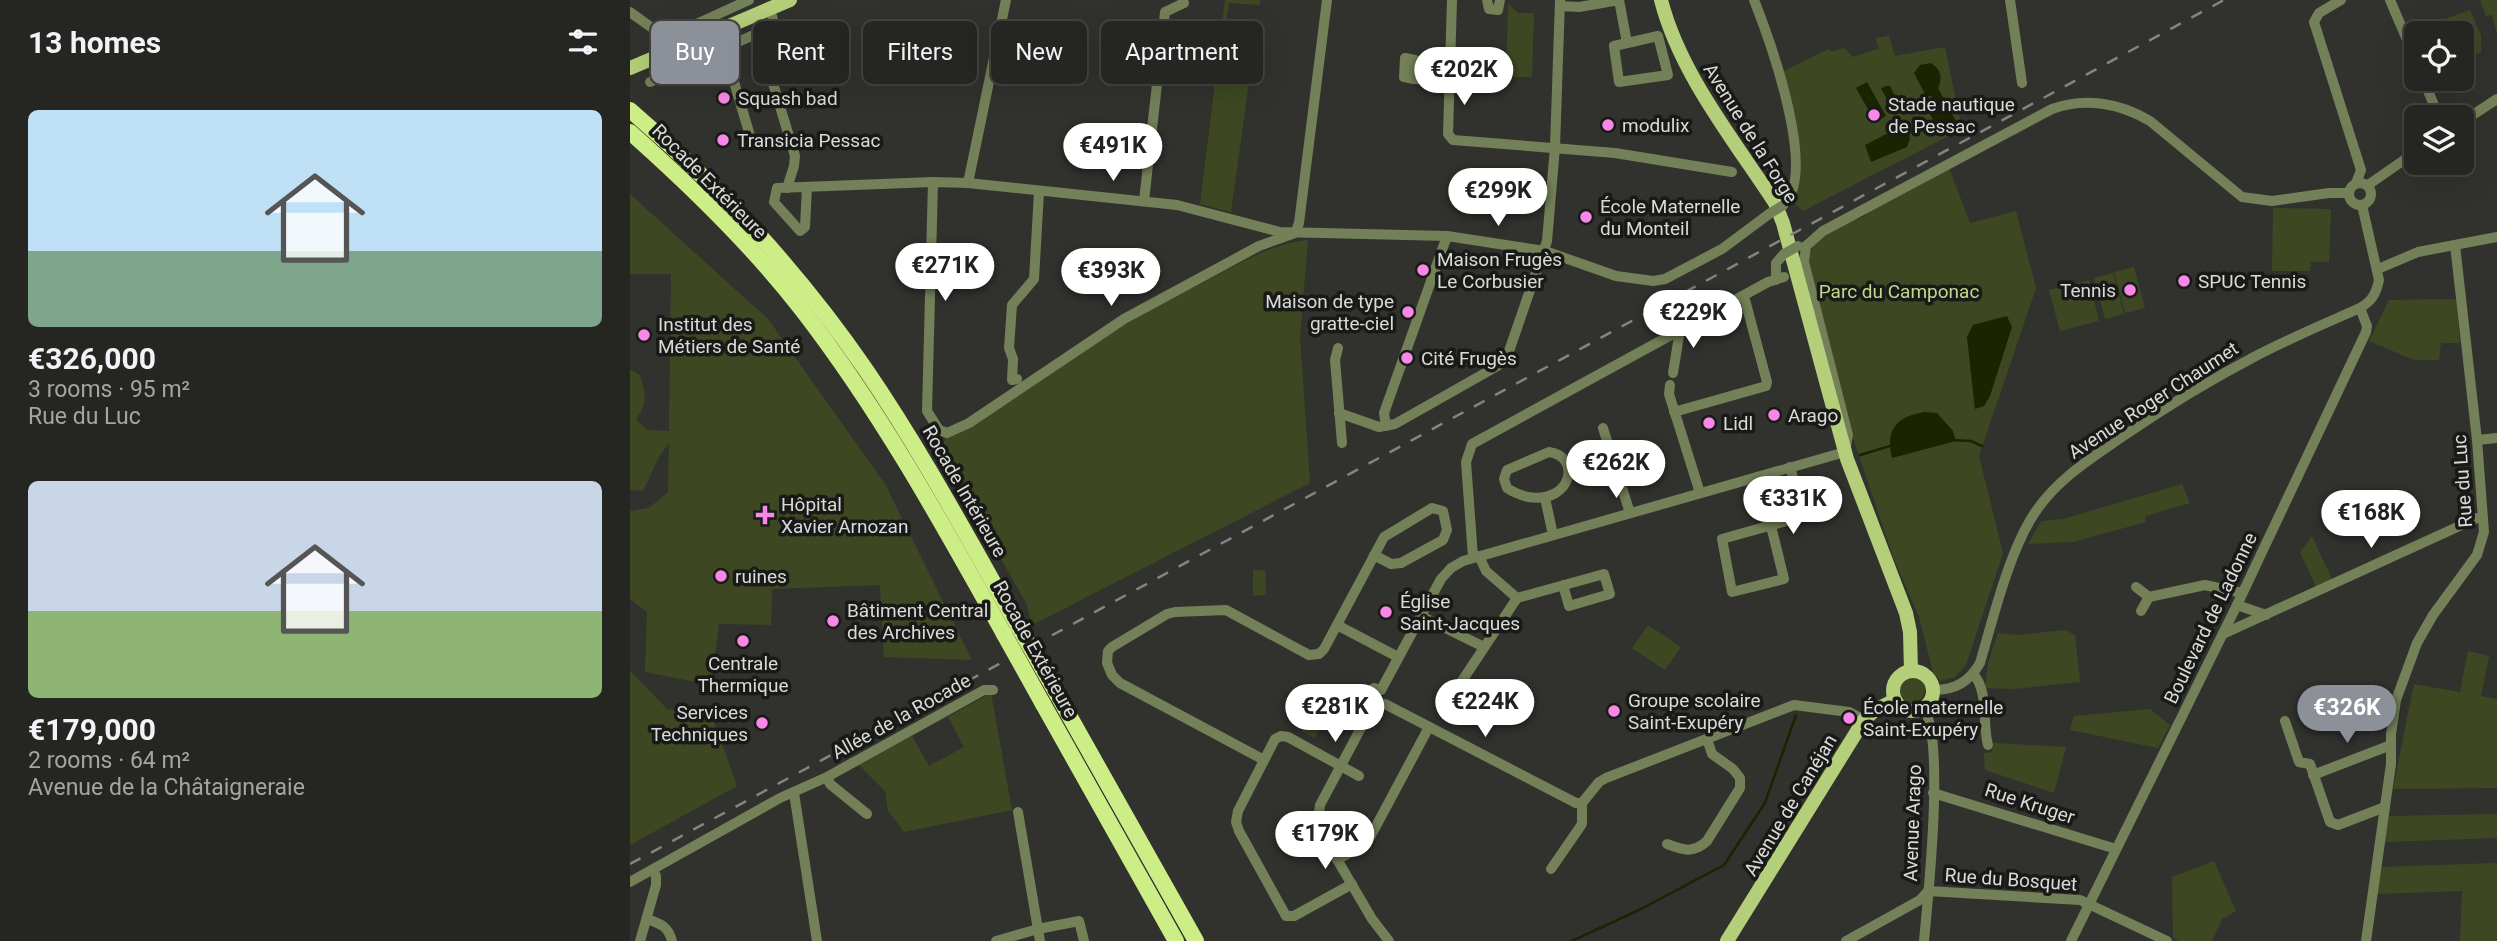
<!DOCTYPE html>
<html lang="en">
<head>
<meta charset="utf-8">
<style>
  body { margin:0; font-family:Roboto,sans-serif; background:#2d2e2a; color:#f1f3f6; height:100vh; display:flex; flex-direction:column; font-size:26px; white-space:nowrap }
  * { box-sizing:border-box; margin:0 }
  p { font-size:23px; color:#a3a5a5 }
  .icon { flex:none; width:38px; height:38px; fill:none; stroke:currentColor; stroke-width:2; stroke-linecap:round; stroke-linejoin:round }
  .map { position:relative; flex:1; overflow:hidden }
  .drawer { display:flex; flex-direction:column; background:#252622; width:630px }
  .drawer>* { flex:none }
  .banner { position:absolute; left:21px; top:21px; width:665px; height:63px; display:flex; gap:14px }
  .tools { position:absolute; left:1774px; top:21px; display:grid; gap:14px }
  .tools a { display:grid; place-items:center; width:70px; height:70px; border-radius:10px; background:#252622; box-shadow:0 7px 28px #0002,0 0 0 2px #424340; font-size:35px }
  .price { position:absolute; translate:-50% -60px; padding:0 16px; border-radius:24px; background:#fff; color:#222; font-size:23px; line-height:46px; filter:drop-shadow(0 2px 4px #0008) }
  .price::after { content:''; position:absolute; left:50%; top:42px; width:21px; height:16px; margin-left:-10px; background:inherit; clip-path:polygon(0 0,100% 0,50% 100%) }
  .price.on { background:#8c9099; color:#fff }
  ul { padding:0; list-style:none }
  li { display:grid; align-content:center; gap:14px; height:371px; padding:0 28px }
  li span { display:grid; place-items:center; height:217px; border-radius:10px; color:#555 }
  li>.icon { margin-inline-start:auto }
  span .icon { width:126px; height:126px; fill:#fffc; stroke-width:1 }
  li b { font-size:30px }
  h2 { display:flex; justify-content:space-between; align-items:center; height:84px; padding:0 28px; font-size:30px }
  .pill { padding:0 24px; border-radius:10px; background:#252622; box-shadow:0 7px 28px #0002,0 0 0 2px #424340; font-size:24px; line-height:63px }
  .pill.on { background:#8c9099; color:#fff }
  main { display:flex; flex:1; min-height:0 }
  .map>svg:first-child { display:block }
</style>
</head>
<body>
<main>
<section class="drawer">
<h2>13 homes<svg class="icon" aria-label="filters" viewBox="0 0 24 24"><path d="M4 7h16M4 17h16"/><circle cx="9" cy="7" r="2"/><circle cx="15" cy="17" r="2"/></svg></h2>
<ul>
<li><span style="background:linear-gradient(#bfe0f5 65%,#7fa58c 0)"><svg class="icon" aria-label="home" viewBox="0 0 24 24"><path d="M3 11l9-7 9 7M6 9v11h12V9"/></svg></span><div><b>€326,000</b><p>3 rooms · 95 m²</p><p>Rue du Luc</p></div></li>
<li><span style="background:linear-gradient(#c9d6e8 60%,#8fb573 0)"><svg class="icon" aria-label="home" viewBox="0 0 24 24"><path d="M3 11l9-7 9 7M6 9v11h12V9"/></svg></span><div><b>€179,000</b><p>2 rooms · 64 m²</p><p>Avenue de la Châtaigneraie</p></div></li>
</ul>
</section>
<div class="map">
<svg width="1867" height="941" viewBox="0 0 1867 941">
  <rect width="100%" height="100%" fill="#31322e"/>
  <g fill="#3d4823" fill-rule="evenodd">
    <path d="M595,0H630V5L599,3L591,50L623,53L601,212L570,204Z"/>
    <path d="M1850,0H1867V34L1862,15L1856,16Z"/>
    <path d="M878,4L888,13H904L902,77H876Z"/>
    <path d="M1840,10L1851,35V53L1832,57V33H1787V53L1778,32Z"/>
    <path d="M1259,36L1265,56L1315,47L1332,129L1173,211L1160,199L1164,145L1149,73L1199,49L1201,52L1214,48L1223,57L1246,49L1249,51L1246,38Z"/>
    <path d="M1319,168L1340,223L1386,211L1406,288L1349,456L1373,553L1336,665L1325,677L1310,681L1303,672L1289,617L1264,559L1222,435L1178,258L1185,241L1221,220L1234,217L1239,210ZM1377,316L1345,409L1337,337L1343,325Z"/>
    <path d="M0,194L138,319L255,484L342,660L254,657L250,585L142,589L141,625L89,624L81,685L15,672L17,612L0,599V511L19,508L38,492L39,443L29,457L13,491L0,490V369L10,375C16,397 18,401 6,420L18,430L39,431L41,274H0Z"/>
    <path d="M1643,208L1701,209L1699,262H1681L1680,271H1642Z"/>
    <path d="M678,240L670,337L680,483L402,625L397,605L311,451L317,433C404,380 489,324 580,279C612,262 642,244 678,240Z"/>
    <path d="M1504,267L1515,308L1495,313L1484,272Z"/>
    <path d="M1483,273L1494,314L1475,319L1464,278Z"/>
    <path d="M1459,280L1469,321L1430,331L1419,290Z"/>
    <path d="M1826,299L1830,343H1811L1809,360H1784L1739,341L1759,300Z"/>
    <path d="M1552,484L1560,503L1515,516L1516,522L1443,542L1398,544L1411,521L1433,519Z"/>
    <path d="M1682,536L1702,579L1686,586L1670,552Z"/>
    <path d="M623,570H635L636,595L623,596Z"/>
    <path d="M1018,625L1051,647L1035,670L1002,648Z"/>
    <path d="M1435,630L1445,635L1450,682L1384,689L1355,688L1358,663L1368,633L1387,635Z"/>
    <path d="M1838,651L1859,656L1851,696L1867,699V788L1763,789L1784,684L1830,692Z"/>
    <path d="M0,671L37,709L82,716L107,786L0,845Z"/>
    <circle cx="1281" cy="689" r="14"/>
    <path d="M361,693L382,810L274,832L258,811L255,791L229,765L282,736L299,766L334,747L318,717Z"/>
    <path d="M684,706L698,713L685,738L671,731Z"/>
    <path d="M1520,709L1540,725L1528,748L1440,730L1444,716Z"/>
    <path d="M1364,743L1436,747L1424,793L1355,770L1354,753L1362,752Z"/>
    <path d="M1867,814V838L1754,842L1758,816Z"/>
    <path d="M1584,861L1606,911L1592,919L1582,941H1549L1543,938L1542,877Z"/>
    <path d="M1867,863V941H1830L1832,891L1747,894L1750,867Z"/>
  </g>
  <g fill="#1b2401">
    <path d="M1301,63C1311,69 1313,78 1308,88L1326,121L1309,131L1300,114L1309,109L1301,96H1296L1284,73L1290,65Z"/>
    <path d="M1237,82L1256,116L1245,122L1226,88Z"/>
    <path d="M1255,86H1260L1270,107L1263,109L1251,89Z"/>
    <path d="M1264,123L1279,131L1280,139L1277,147L1241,162L1235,145L1260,132Z"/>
    <path d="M1377,316L1382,327L1360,396L1354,406L1345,409L1337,337L1343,325Z"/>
    <path d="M1294,412L1307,413L1323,431L1326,441L1262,458C1255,430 1266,417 1294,412Z"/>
  </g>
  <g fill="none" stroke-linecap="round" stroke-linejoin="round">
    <g stroke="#1b2401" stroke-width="2.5">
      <path d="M1322,440L1341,441L1352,446"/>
      <path d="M1230,455L1260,446"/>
      <path d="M942,941L1009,910L1094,865L1135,803L1166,715"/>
    </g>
    <g stroke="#738058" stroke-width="10">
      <path d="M822,0L818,134L823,140L985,153L1102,172"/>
      <path d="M857,0L859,9L868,10L870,0"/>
      <path d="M1124,0C1139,38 1190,177 1152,206"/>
      <path d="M1380,0L1392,83"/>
      <path d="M1711,0L1689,13L1684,22L1731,170L1726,183"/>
      <path d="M1760,0L1787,63"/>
      <path d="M930,6L949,7L989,0L997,43"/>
      <path d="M0,12L25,30L40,36L119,0"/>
      <path d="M1028,36L1038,75L989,82L984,46Z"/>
      <path d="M94,48L121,139"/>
      <path d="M784,79L774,77L775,58L785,60L784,79L819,80"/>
      <path d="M1793,79L1809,117"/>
      <path d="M142,80L165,156L164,166L157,188"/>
      <path d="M20,82L141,27L144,23L140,9"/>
      <path d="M1832,122L1867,99"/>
      <path d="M303,182L297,411L309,430L317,433L339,423L494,319L629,246L665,233L669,223L697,0"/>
      <circle cx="1730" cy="194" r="11"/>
      <path d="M338,183L376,0"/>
      <path d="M1738,185L1787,151"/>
      <path d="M177,187L175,227L170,231L144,202L147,188L303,182L338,183L547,205L650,232L817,236L915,251L986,276L1023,281L1035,279L1092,249L1139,214"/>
      <path d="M514,201L535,12L554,3"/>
      <path d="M1176,246L1193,231L1422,109C1455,97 1490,103 1520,121L1612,197L1642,201L1699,193H1718"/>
      <path d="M1748,269L1788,252L1867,237"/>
      <path d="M1146,280V263L1154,254"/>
      <path d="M708,348L705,360L712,443"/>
      <path d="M1043,373L1049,336L1047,332"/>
      <path d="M387,379L382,380L383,359L379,348L382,305L404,279L409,192"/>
      <path d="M1040,385L1039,394L1070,493"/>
      <path d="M1044,412L1136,386L1137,382L1114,296"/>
      <path d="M709,413L749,427L765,424L871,364L877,357L917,241L925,147L930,0"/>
      <path d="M756,426L754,413L817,236"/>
      <path d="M973,428L1000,513"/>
      <path d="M1847,440L1867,438"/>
      <path d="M919,452C951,456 943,504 898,497C890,495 884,493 877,488L874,479L877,470Z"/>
      <path d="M915,498L923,535"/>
      <path d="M1141,526L1154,579L1102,592L1092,539L1167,518L1173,514L1160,467"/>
      <path d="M843,557L836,462L842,444L1138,282L1154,277"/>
      <path d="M1506,587L1519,597L1575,585L1612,593"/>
      <path d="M887,598L974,574L980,594L939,606L933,585"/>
      <path d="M1607,605L1636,615"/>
      <path d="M1511,611L1519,597"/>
      <path d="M791,616L854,647"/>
      <path d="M707,625L768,657"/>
      <path d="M1593,634L1847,518H1853"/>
      <path d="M1343,674C1359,690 1352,724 1358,745"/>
      <path d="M751,690L811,579L821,568L833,561L1215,452L1218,435L1174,262L1176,246"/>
      <path d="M826,690L887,598L856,571L849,556"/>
      <path d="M1304,690C1325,690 1339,682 1350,663C1363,619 1379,552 1404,514C1426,480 1460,459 1492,437C1534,408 1578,381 1624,357C1658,339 1694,324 1730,308C1742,301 1746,294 1749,280L1732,205"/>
      <path d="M755,704L946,803H952L969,782L976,778L1164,705L1219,712L1234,720"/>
      <path d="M741,709L690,805L688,820L691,832L742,919L759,941"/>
      <path d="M741,709L736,704V694L744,688L751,690"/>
      <path d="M1294,709C1315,741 1298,897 1294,941"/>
      <path d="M1655,721L1669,762L1680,764L1700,822L1708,825L1755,807"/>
      <path d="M634,760L490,683L482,675L477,663L478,651L482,647L537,614L545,612L596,610L679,655L689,654L694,649L754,537L802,508L813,511L817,530L813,540L771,563L761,564L744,555"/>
      <path d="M1683,775L1761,745"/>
      <path d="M197,777L200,784L237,814"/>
      <path d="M164,793L187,941"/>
      <path d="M1303,793L1486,849"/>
      <path d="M388,812L410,941"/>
      <path d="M1037,844C1053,850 1063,854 1077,841L1110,788V778L1103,769L1082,754L1077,739"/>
      <path d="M707,860L737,843L799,727"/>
      <path d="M921,869L952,824V803"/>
      <path d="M0,882L150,798L197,777L354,690H363"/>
      <path d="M722,884L664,916H656L609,831L606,822L608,811L645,739L651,736L658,737L729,776"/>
      <path d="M17,919C31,924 38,926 42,941"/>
      <path d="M10,941L26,885V876L23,870"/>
      <path d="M366,941L408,929L449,921L454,941"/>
      <path d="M1216,941L1290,900L1298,891L1450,900L1537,941"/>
      <path d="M1441,941L1607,605L1736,332L1737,326L1730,308"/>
      <path d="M1736,941L1761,764V734L1766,700L1787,643L1803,615L1847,555L1854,532L1847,440L1825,245"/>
    </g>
    <g stroke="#b4ce7a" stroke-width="14">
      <path d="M1031,0C1050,74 1104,140 1145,203L1153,223L1217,459L1276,613L1280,632L1281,671"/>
      <path d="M0,68L160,0"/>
      <circle cx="1283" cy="691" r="20"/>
      <path d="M1097,941L1234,720L1245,710L1265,700"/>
    </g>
    <g stroke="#cded87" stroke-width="16">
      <path d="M0,110C89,186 170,274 236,370C292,452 339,540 388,626"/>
      <path d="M0,132C62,187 122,245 173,311C251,412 312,523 374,634"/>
      <path d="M427,694L566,941"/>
      <path d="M413,704L546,941"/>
    </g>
    <path stroke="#848582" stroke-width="2.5" stroke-dasharray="12 12" stroke-linecap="butt" d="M0,864L1594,0"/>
    <g stroke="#738058" stroke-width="10">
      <path d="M1139,214L1152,206"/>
      <path d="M1154,254L1168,246"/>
    </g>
    <g stroke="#cded87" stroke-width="16">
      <path d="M388,626L427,694"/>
      <path d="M374,634L413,704"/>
    </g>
  </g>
  <g fill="#f987e8" stroke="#191a18" stroke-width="2.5">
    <circle cx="94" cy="98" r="7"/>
    <circle cx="1244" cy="115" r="7"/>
    <circle cx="978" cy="125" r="7"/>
    <circle cx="93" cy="140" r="7"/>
    <circle cx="956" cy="217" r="7"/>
    <circle cx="793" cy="270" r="7"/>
    <circle cx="1554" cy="281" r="7"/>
    <circle cx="1500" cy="290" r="7"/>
    <circle cx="778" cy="312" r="7"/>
    <circle cx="14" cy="335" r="7"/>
    <circle cx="777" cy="358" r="7"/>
    <circle cx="1144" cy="415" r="7"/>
    <circle cx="1079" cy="423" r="7"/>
    <path d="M131.5 504.5h7v7h7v7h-7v7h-7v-7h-7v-7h7z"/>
    <circle cx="91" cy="576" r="7"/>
    <circle cx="756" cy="612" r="7"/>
    <circle cx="203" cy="621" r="7"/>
    <circle cx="113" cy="641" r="7"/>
    <circle cx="984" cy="711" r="7"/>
    <circle cx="1219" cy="718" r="7"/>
    <circle cx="132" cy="723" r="7"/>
  </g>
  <g text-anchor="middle" stroke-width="7" stroke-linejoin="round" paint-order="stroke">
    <g font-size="19" fill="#dadbd8" stroke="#191a18" text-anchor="start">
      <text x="108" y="105">Squash bad</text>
      <text x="1258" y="111">Stade nautique<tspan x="1258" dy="22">de Pessac</tspan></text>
      <text x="992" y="132">modulix</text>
      <text x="107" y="147">Transicia Pessac</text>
      <text x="970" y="213">École Maternelle<tspan x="970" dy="22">du Monteil</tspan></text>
      <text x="807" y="266">Maison Frugès<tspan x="807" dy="22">Le Corbusier</tspan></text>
      <text x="1568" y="288">SPUC Tennis</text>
      <text x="1486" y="297" text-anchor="end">Tennis</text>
      <text x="764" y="308" text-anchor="end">Maison de type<tspan x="764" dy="22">gratte-ciel</tspan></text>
      <text x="28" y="331">Institut des<tspan x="28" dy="22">Métiers de Santé</tspan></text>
      <text x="791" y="365">Cité Frugès</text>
      <text x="1158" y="422">Arago</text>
      <text x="1093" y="430">Lidl</text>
      <text x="151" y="511">Hôpital<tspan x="151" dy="22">Xavier Arnozan</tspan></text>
      <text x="105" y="583">ruines</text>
      <text x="770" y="608">Église<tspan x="770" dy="22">Saint-Jacques</tspan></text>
      <text x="217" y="617">Bâtiment Central<tspan x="217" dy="22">des Archives</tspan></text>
      <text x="113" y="670" text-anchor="middle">Centrale<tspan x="113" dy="22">Thermique</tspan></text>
      <text x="998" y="707">Groupe scolaire<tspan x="998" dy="22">Saint-Exupéry</tspan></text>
      <text x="1233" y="714">École maternelle<tspan x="1233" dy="22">Saint-Exupéry</tspan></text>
      <text x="118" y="719" text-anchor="end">Services<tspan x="118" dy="22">Techniques</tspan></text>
    </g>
    <g font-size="19" fill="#dadbd8" stroke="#191a18">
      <text transform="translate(1121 133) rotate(58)" y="7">Avenue de la Forge</text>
      <text transform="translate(80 181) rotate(45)" y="7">Rocade Extérieure</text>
      <text transform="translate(1523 400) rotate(-33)" y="7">Avenue Roger Chaumet</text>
      <text transform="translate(1832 481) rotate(-94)" y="7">Rue du Luc</text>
      <text transform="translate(335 491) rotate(60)" y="7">Rocade Intérieure</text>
      <text transform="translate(1580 618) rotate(-64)" y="7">Boulevard de Ladonne</text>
      <text transform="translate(406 649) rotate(61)" y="7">Rocade Extérieure</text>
      <text transform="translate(271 716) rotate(-29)" y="7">Allée de la Rocade</text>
      <text transform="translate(1400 803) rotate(18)" y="7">Rue Kruger</text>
      <text transform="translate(1160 805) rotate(-59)" y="7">Avenue de Canéjan</text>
      <text transform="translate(1282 823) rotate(-88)" y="7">Avenue Arago</text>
      <text transform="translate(1381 879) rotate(4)" y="7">Rue du Bosquet</text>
    </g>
    <g font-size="19" fill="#bfd88c" stroke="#191a18">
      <text x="1269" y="298">Parc du Camponac</text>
    </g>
  </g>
</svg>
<div class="tools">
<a><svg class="icon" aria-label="locate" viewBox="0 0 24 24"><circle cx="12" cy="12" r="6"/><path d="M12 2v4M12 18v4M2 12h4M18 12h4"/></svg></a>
<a><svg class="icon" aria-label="layers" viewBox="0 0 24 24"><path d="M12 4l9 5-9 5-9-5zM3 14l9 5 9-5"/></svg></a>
</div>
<b class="price" style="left:834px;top:107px">€202K</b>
<b class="price" style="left:483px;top:183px">€491K</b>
<b class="price" style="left:868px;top:228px">€299K</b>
<b class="price" style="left:315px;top:303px">€271K</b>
<b class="price" style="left:481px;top:308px">€393K</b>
<b class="price" style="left:1063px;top:350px">€229K</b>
<b class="price" style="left:986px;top:500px">€262K</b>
<b class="price" style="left:1163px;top:536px">€331K</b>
<b class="price" style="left:1741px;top:550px">€168K</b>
<b class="price" style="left:855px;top:739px">€224K</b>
<b class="price" style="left:705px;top:744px">€281K</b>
<b class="price on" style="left:1717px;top:745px">€326K</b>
<b class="price" style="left:695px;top:871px">€179K</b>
<div class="banner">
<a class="pill on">Buy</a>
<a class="pill">Rent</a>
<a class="pill">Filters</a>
<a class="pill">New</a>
<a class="pill">Apartment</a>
</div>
</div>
</main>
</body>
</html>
